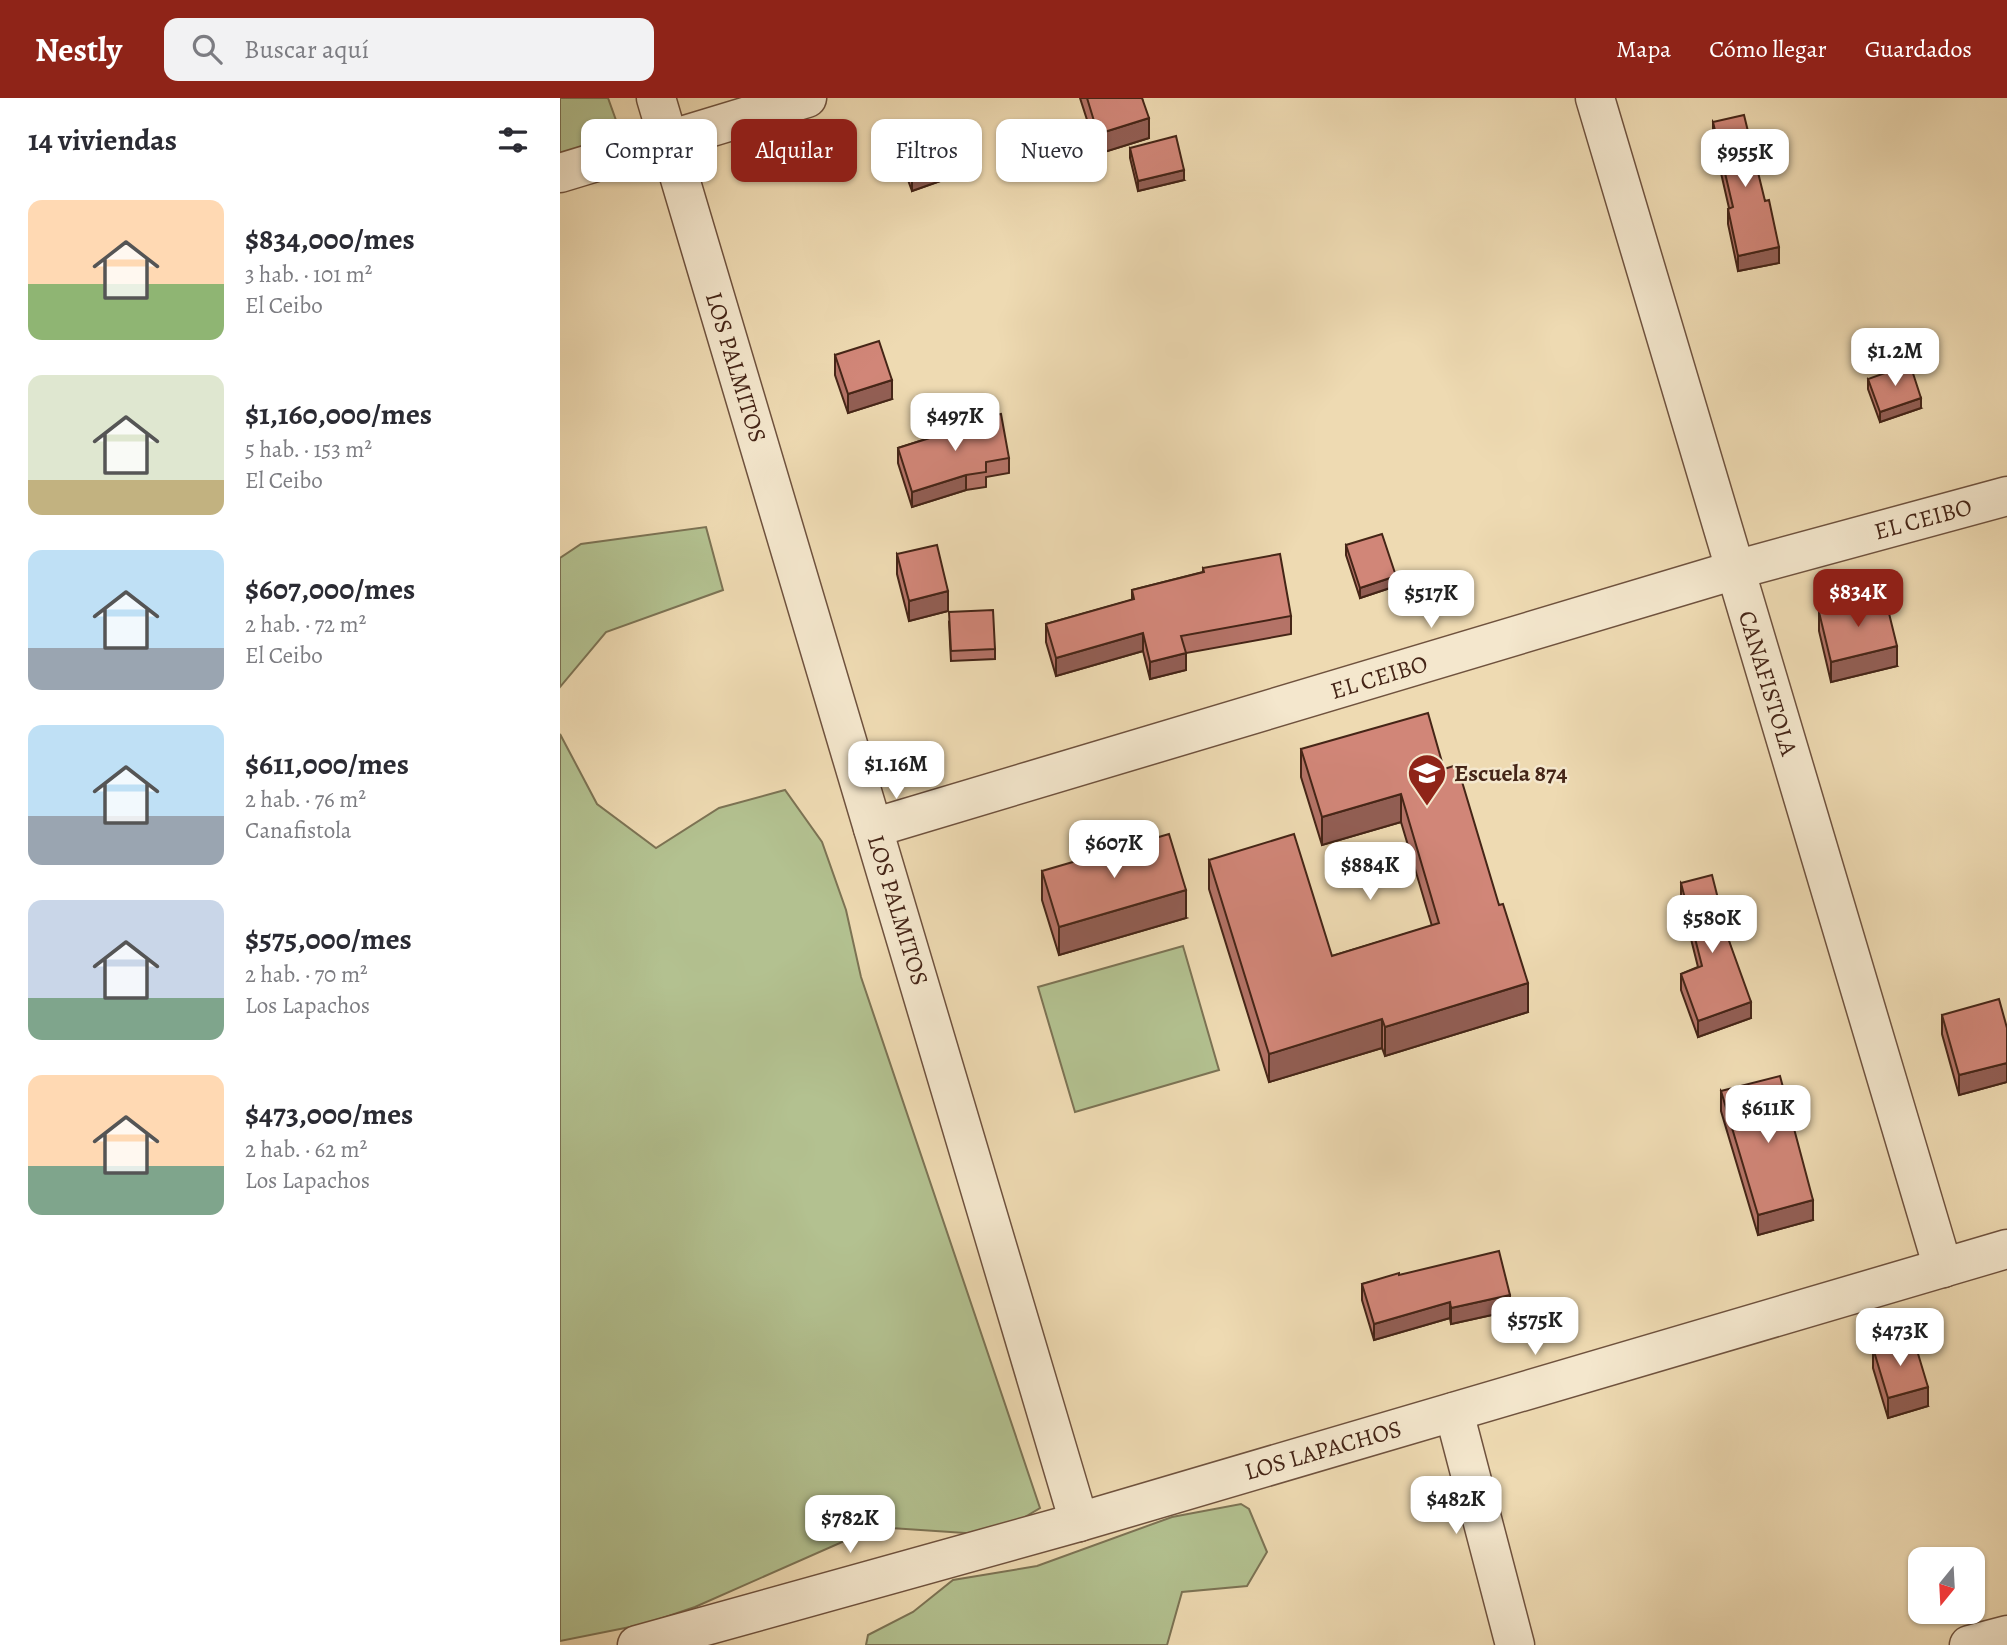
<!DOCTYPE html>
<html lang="es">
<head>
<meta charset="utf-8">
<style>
  body { margin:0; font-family:Alegreya,serif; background:#f2f2f3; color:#2b2b33; height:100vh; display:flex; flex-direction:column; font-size:26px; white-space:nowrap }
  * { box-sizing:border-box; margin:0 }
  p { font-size:23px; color:#7c7c81 }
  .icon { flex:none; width:38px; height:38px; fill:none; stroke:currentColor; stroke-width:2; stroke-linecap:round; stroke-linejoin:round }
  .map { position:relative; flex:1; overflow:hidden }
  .details { display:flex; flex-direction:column; background:#fff; width:560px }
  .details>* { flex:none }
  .guide { position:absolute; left:21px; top:21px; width:665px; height:63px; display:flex; gap:14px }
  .needle { width:46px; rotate:198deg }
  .tools { position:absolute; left:1348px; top:1449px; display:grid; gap:14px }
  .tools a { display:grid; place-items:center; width:77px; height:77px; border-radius:14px; background:#fff; box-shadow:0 2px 5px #0004; font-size:35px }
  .price { position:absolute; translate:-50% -60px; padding:0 16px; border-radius:14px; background:#fff; color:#222; font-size:23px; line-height:46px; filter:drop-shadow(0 2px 4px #0008) }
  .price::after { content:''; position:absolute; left:50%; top:42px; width:21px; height:16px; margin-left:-10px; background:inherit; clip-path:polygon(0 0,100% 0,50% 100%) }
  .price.current { background:#8f2418; color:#fff }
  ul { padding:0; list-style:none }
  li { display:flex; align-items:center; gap:21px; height:175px; padding:0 28px }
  li span { display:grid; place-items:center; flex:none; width:196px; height:140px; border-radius:14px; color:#555 }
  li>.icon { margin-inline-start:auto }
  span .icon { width:84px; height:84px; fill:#fffc; stroke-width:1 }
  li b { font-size:30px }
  h2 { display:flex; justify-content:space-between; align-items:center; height:84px; padding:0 28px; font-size:30px }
  .chip { padding:0 24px; border-radius:14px; background:#fff; box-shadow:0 2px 5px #0004; font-size:24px; line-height:63px }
  .chip.current { background:#8f2418; color:#fff }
  header { display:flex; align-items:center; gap:42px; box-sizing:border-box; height:98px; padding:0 35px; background:#8f2418; color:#fff }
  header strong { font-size:33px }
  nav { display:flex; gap:38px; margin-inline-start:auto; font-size:24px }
  .search { width:490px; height:63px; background:#f2f2f3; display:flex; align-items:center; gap:18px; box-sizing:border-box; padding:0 24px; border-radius:14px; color:#7c7c81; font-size:26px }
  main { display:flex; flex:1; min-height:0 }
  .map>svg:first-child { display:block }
</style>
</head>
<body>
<header>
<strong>Nestly</strong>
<div class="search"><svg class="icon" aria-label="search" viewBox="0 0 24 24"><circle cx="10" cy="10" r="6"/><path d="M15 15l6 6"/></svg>Buscar aquí</div>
<nav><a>Mapa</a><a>Cómo llegar</a><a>Guardados</a></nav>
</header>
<main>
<section class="details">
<h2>14 viviendas<svg class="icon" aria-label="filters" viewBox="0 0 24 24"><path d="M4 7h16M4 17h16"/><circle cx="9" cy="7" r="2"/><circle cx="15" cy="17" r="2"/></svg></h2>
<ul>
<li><span style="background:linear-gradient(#ffd9b3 60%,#8fb573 0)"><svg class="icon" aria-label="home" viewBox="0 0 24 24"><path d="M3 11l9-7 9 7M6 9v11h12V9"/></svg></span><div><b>$834,000/mes</b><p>3 hab. · 101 m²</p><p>El Ceibo</p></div></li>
<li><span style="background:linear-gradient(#dfe7d0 75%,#c2b280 0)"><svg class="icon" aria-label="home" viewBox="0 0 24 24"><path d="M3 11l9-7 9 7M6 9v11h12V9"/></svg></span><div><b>$1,160,000/mes</b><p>5 hab. · 153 m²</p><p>El Ceibo</p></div></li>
<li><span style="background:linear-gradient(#bfe0f5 70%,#9aa5b1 0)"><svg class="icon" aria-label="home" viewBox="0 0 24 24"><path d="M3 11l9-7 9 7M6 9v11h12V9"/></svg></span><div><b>$607,000/mes</b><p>2 hab. · 72 m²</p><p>El Ceibo</p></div></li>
<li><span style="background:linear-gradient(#bfe0f5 65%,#9aa5b1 0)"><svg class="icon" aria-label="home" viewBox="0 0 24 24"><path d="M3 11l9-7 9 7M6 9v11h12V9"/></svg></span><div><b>$611,000/mes</b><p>2 hab. · 76 m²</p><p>Canafistola</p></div></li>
<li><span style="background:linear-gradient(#c9d6e8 70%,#7fa58c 0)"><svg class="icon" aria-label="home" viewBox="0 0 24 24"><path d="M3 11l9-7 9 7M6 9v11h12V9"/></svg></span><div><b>$575,000/mes</b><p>2 hab. · 70 m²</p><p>Los Lapachos</p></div></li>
<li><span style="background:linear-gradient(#ffd9b3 65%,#7fa58c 0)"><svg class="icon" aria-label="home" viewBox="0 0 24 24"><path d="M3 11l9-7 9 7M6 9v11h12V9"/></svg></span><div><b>$473,000/mes</b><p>2 hab. · 62 m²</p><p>Los Lapachos</p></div></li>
</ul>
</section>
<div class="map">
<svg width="1447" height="1547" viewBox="0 0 1447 1547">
  <rect width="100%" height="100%" fill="#eedab2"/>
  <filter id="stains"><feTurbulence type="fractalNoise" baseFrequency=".00286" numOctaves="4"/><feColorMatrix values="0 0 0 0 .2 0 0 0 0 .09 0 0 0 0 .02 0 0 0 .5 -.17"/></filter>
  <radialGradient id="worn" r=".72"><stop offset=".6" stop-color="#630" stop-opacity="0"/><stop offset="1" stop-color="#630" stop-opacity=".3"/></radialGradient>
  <g fill="#b3c190" stroke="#7c7354" stroke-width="2">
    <path d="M0,0H48L66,50L0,67Z"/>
    <path d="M146,429L163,492L46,534L0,589V460L21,446Z"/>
    <path d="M0,636L37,706L96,750L159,710L225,692L262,744L286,812L301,879L480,1410L435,1437L316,1429L135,1509L85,1526L0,1543Z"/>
    <path d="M623,848L659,972L515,1014L478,889Z"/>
    <path d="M681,1406L689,1411L707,1454L687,1488L622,1494L607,1547H306L308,1537L353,1514L393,1482L477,1468L612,1419Z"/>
  </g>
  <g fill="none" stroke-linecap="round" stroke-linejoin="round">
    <g stroke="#6f523e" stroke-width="41">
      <g id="minor">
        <path d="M96,0L519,1424"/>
        <path d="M1035,0L1383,1170"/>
        <path d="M0,75L247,0"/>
        <path d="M313,730L1175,472L1447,398"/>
        <path d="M894,1314L955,1547"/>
        <path d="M77,1547L519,1424L1447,1151"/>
        <path d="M1409,1547L1447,1537"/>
      </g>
    </g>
    <use href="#minor" stroke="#f4e7cd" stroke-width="38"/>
  </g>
  <g fill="#b47367" stroke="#452517" stroke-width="2">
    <path d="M520,0H582L589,40L538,56Z"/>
    <path d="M1153,24L1205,103L1219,165L1178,173L1168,126V111L1169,110L1153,40Z"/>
    <path d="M336,39L386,81L352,93L336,49Z"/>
    <path d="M570,50L624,82L578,93L570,60Z"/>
    <path d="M275,257L332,301L288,315L275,277Z"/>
    <path d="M1308,281L1361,310L1320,324L1308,291Z"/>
    <path d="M410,321L449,360V375L426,379V389L406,392L352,409L338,365V350L410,327Z"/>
    <path d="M786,447L836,488L800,500L786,457Z"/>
    <path d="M337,456L388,513L349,523L337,476Z"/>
    <path d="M643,470L731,518V536L626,555V572L590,581L583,553L496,578L486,544V526L572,502V492L643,474Z"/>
    <path d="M1259,514L1337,568L1271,584L1259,533Z"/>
    <path d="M389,524L435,551V561L391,563Z"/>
    <path d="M741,651L884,671L968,914L825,958L822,950L709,984L649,791V762L772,858L872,828L841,724L762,747L741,679Z"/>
    <path d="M482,773L626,820L499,857L482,802Z"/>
    <path d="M1121,785L1168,840L1191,920L1138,939L1121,892V876L1138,869L1121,801Z"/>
    <path d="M1382,917L1447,930V984L1399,997L1382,936Z"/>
    <path d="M1161,993L1253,1122L1198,1137L1161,1013Z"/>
    <path d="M839,1177L950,1213L891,1226L890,1220L814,1242L802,1202V1186Z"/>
    <path d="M1313,1250L1368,1308L1328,1320L1313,1270Z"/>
  </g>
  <g fill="#925e54" stroke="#452517" stroke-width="2">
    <path d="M589,20V40L538,56V36Z"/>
    <path d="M386,71V81L352,93V83Z"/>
    <path d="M624,72V82L578,93V83Z"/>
    <path d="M1219,149V165L1178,173V158Z"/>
    <path d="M332,282V301L288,315V296Z"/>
    <path d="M1361,300V310L1320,324V314Z"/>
    <path d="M406,377V392L352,409V394Z"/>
    <path d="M836,478V488L800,500V490Z"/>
    <path d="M388,493V513L349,523V503Z"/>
    <path d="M583,535V553L496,578V560Z"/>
    <path d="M1337,548V568L1271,584V564Z"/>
    <path d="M626,555V572L590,581V564Z"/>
    <path d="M841,696V724L762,747V719Z"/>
    <path d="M626,792V820L499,857V829Z"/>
    <path d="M968,885V914L825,958V929Z"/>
    <path d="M1191,904V920L1138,939V923Z"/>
    <path d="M822,921V950L709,984V956Z"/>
    <path d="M1447,965V984L1399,997V977Z"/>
    <path d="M1253,1102V1122L1198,1137V1117Z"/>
    <path d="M950,1197V1213L891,1226V1210Z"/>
    <path d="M890,1204V1220L814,1242V1226Z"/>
    <path d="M1368,1289V1308L1328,1320V1300Z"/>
  </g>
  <g fill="#d18678" stroke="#452517" stroke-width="2">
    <path d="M527,0H582L589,20L538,36Z"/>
    <path d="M1184,17L1205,103L1209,102L1219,149L1178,158L1168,111L1173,109L1153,24Z"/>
    <path d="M370,26L386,71L352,83L336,39Z"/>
    <path d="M616,38L624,72L578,83L570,50Z"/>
    <path d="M319,243L332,282L288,296L275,257Z"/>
    <path d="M1350,266L1361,300L1320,314L1308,281Z"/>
    <path d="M441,316L449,360L426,364V374L406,377L352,394L338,350L411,327L410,321Z"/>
    <path d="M822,436L836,478L800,490L786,447Z"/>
    <path d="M377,447L388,493L349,503L337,456Z"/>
    <path d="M720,456L731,518L621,538L626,555L590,564L583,535L496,560L486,526L574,501L572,492L644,474L643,470Z"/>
    <path d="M1325,499L1337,548L1271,564L1259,514Z"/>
    <path d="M433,512L435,551L391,553L389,514Z"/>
    <path d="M868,615L884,671L897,667L939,807L943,806L968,885L825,929L822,921L709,956L649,762L734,736L772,858L879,825L841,696L762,719L741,651Z"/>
    <path d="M609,736L626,792L499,829L482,773Z"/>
    <path d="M1152,777L1168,840L1191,904L1138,923L1121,876L1142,868L1121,785Z"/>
    <path d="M1439,901L1447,930V965L1399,977L1382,917Z"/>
    <path d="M1220,978L1253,1102L1198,1117L1161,993Z"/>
    <path d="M939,1153L950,1197L891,1210L890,1204L814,1226L802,1186L839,1175V1177Z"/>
    <path d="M1353,1239L1368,1289L1328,1300L1313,1250Z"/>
  </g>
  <defs>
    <g id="school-pin" transform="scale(2.0125)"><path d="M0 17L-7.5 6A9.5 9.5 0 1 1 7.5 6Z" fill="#8f2418" stroke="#f4e7cd"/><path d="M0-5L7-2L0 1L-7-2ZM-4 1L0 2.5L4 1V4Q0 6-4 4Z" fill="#fff"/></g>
  </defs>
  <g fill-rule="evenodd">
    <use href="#school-pin" x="867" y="675"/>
  </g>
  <g text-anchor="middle" stroke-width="5" stroke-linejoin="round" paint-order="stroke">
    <g font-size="24" fill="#452517" stroke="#f4e7cd">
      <text transform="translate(176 269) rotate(73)" y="8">LOS PALMITOS</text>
      <text transform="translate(1363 421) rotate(-15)" y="8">EL CEIBO</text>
      <text transform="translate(819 579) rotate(-17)" y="8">EL CEIBO</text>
      <text transform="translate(1208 585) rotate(73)" y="8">CANAFISTOLA</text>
      <text transform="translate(338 812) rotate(73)" y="8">LOS PALMITOS</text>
      <text transform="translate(763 1352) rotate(-16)" y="8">LOS LAPACHOS</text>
    </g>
    <g font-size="24" font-weight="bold" fill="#452517" stroke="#f4e7cd" text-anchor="start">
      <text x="894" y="683">Escuela 874</text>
    </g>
  </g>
  <rect width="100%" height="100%" filter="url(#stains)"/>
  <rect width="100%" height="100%" fill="url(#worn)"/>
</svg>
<div class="tools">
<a><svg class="needle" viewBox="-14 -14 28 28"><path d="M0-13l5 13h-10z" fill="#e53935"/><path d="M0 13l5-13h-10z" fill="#7c7c81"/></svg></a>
</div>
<b class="price" style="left:1185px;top:91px">$955K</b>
<b class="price" style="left:1335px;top:290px">$1.2M</b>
<b class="price" style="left:395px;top:355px">$497K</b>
<b class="price current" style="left:1298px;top:531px">$834K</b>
<b class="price" style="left:871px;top:532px">$517K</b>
<b class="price" style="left:336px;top:703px">$1.16M</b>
<b class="price" style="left:554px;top:782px">$607K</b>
<b class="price" style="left:810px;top:804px">$884K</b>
<b class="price" style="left:1152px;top:857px">$580K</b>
<b class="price" style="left:1208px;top:1047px">$611K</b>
<b class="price" style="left:975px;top:1259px">$575K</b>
<b class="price" style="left:1340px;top:1270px">$473K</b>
<b class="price" style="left:896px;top:1438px">$482K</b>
<b class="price" style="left:290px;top:1457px">$782K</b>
<div class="guide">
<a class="chip">Comprar</a>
<a class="chip current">Alquilar</a>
<a class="chip">Filtros</a>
<a class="chip">Nuevo</a>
</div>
</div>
</main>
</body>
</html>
